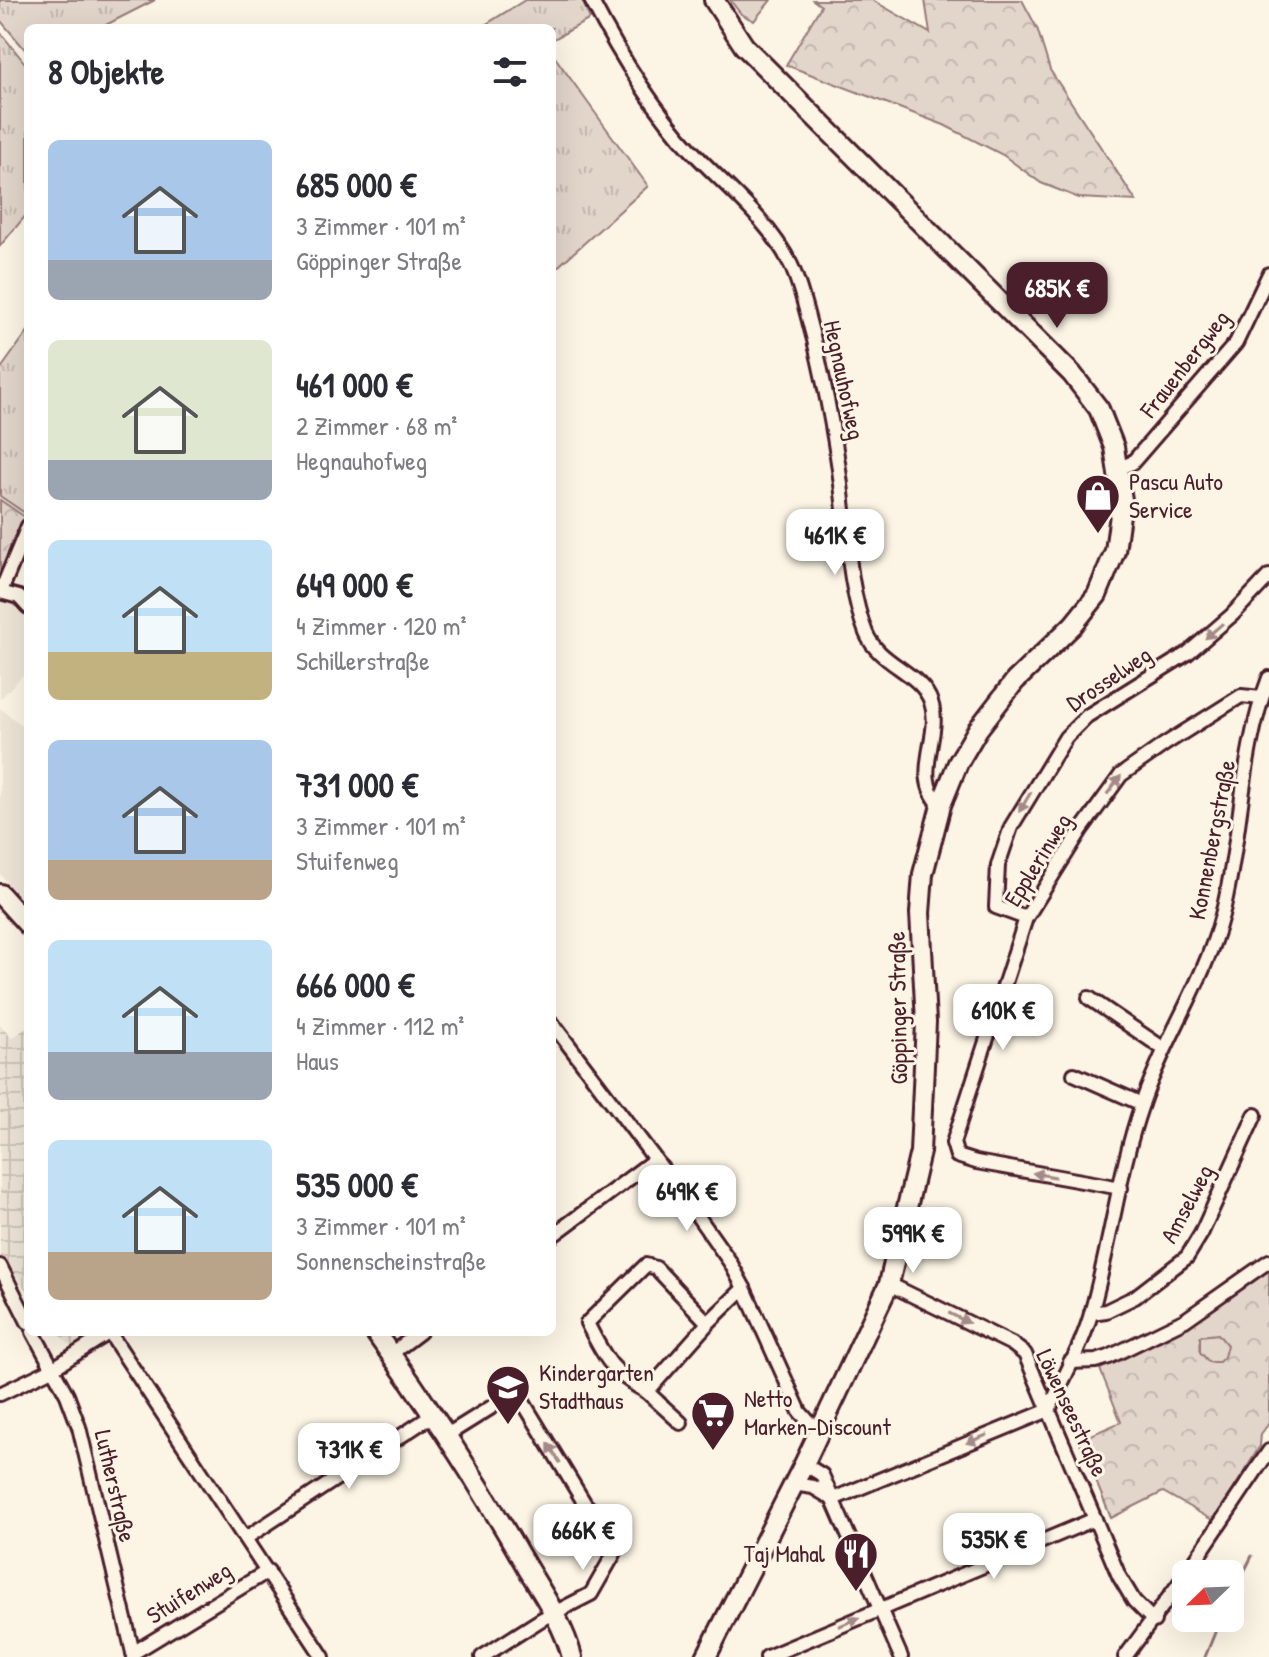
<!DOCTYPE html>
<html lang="de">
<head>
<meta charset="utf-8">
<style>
  body { margin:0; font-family:"Patrick Hand",sans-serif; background:#f2f2f3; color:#2b2b33; height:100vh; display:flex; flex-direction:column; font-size:30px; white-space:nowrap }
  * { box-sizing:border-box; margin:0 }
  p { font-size:26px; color:#7c7c81 }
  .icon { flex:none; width:44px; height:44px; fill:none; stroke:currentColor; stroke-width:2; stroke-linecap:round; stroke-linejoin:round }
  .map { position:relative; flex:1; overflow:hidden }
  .drawer { position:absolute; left:24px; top:24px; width:532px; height:1312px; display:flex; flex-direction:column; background:#fff; border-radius:12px; box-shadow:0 8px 32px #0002 }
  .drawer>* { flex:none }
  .needle { width:52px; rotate:247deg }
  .buttons { position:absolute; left:1172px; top:1560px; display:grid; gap:16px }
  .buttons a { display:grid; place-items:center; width:72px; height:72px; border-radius:12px; background:#fff; box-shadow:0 8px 32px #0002; font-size:40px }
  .price { position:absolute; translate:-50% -68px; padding:0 18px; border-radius:16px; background:#fff; color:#222; font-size:26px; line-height:52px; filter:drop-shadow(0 2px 4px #0008) }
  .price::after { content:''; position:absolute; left:50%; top:48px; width:24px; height:18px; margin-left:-12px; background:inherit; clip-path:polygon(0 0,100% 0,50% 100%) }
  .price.current { background:#4a1f2b; color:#fff }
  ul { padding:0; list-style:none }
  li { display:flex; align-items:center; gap:24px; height:200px; padding:0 24px }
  li span { display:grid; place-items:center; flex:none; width:224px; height:160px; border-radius:12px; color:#555 }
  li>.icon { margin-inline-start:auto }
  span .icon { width:96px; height:96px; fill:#fffc; stroke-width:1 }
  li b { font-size:34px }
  h2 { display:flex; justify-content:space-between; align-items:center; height:96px; padding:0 24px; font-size:34px }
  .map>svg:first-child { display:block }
</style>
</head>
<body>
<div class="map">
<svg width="1269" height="1657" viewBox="0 0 1269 1657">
  <defs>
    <pattern id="industrial-grid" width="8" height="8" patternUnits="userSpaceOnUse" patternTransform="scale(2)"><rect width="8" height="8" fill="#eee5d7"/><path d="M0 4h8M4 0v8" fill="none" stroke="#cec4b9"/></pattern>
    <pattern id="grass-tufts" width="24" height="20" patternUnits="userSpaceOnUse" patternTransform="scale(2)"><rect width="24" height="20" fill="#e2d5ca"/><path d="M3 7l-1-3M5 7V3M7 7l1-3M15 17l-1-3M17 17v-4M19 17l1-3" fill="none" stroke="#c3b6ae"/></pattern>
    <pattern id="forest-crowns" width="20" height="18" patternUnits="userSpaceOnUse" patternTransform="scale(2)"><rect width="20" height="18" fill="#e2d5ca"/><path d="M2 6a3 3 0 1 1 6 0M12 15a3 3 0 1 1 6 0" fill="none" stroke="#c3b6ae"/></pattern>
  </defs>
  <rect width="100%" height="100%" fill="#fcf5e5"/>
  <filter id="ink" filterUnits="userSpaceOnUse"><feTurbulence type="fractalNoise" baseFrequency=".0125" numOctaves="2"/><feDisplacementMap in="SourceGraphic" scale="16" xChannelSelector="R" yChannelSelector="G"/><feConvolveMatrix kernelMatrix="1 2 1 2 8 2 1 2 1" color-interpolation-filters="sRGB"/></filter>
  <g filter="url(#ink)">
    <g fill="#eee5d7">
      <path d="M0,496L28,515L11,581L28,608V670L0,699Z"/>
      <path d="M0,708L28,730V892L21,899L0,874Z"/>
    </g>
    <g fill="url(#industrial-grid)">
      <path d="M0,1025L12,1038L28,1027V1293L0,1254Z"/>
      <path d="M56,1332H99L81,1345H70Z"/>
    </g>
    <g fill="url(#grass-tufts)" stroke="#967a7a" stroke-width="2">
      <path d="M0,0H155L100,28H28V53L0,20Z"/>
      <path d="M525,0H582L590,19L552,40V28H480Z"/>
      <path d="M0,32L28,67V213L0,246Z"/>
      <path d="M552,53L648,186L552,272Z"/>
      <path d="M28,331V515L0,496V370Z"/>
    </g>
    <g fill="url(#forest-crowns)" stroke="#967a7a" stroke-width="2">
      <path d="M730,0H771L754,21L741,14Z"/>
      <path d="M813,0H872L930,33L925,0H1022L1037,28L1050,70L1136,201L1079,198L1041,183L1003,155L944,125L786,65L821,6Z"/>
      <path d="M0,500L28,519L0,579Z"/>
      <path d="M1269,1271V1423L1261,1434L1260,1446L1214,1521L1163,1492L1111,1518L1079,1440L1121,1422L1100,1369L1162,1340L1206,1314Z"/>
    </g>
    <path fill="#e2d5ca" stroke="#967a7a" stroke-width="2" d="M1218,1334L1227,1345L1224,1357L1219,1362H1209L1200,1352V1336Z"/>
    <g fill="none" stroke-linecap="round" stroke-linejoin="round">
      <g stroke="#917474" stroke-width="3">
        <path d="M1230,1599L1252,1556"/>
        <path d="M1205,1657L1221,1618"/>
      </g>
      <g stroke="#4a1f2b" stroke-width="18">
        <g id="street">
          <path d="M591,0C618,52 652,108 692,151C727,188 768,219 791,265C802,289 807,315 814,340C827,394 837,447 843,501C848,544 850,592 866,633C879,665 921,672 931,702C943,736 910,776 941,805"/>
          <path d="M1118,468L1132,463L1236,343L1269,274"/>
          <path d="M1,591L28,526"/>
          <path d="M0,592L19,597L28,607"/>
          <path d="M1026,918L996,907L998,865L1011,827L1066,737L1087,716L1188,653L1232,615L1269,576"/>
          <path d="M1089,998L1164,1049"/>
          <path d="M552,1023L692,1208L730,1262L744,1288L800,1412L809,1422L819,1427"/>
          <path d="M1074,1074L1142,1104"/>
          <path d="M1121,1188L976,1162L957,1156L953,1143L1026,918L1081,830L1121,775L1165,744L1241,696L1261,698"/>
          <path d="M552,1236L654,1160"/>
          <path d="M0,1266L28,1322"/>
          <path d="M889,1284L1012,1344L1025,1354L1119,1576L1134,1601L1154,1621"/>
          <path d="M1091,1313L1106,1311L1135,1297L1187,1257L1201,1234L1255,1115"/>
          <path d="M708,1323L656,1268L646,1265L587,1323C605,1358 611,1372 647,1392L708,1323L744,1288"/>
          <path d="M33,1332L67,1395L79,1427L134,1657"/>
          <path d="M109,1332L323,1657"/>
          <path d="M391,1354L420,1332"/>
          <path d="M1070,1362L1096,1361L1109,1357L1185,1320L1269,1261"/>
          <path d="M647,1392L681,1423"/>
          <path d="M0,1394L52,1369L110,1332"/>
          <path d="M1049,1410C1063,1378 1084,1342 1092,1310C1111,1242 1119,1170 1142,1104C1164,1039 1205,981 1222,915C1242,838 1240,753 1269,678"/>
          <path d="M447,1435L511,1395L520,1397L585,1504C596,1516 611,1520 620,1532L615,1552L591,1594L542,1619L482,1657"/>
          <path d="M804,1464L822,1475L901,1657"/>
          <path d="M793,1484L813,1487L833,1499"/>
          <path d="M833,1499L1049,1410"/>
          <path d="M246,1538L433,1415"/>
          <path d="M1186,1574L1269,1451"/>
          <path d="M133,1653L268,1571"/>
          <path d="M767,1657L1095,1519"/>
          <path d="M1125,1657L1186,1574"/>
        </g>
      </g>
      <g stroke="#4a1f2b" stroke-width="24">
        <g id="secondary">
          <path d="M0,894L28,925"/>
          <path d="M375,1332C428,1405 477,1480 522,1559C540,1590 563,1622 572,1657"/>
          <path d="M706,1657L804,1464L889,1284L920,1152L926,1022L920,913L923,874L941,805L958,763L978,729L1015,681L1073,625L1097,595L1115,551L1122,500L1114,447L1099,409L1072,374L744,46L714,0"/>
        </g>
      </g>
      <use href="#street" stroke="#fcf5e5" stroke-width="12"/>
      <use href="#secondary" stroke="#fcf5e5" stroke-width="18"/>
    </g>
    <defs><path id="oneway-solid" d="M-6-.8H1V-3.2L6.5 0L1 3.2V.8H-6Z" transform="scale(2)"/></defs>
    <g fill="#a38a88">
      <use href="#oneway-solid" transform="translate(1214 631) rotate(139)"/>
      <use href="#oneway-solid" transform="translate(1114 785) rotate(-53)"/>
      <use href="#oneway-solid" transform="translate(1025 802) rotate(121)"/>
      <use href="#oneway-solid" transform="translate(1044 1175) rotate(-170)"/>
      <use href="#oneway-solid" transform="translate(959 1318) rotate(26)"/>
      <use href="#oneway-solid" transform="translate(977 1439) rotate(158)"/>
      <use href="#oneway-solid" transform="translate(554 1453) rotate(-122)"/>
      <use href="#oneway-solid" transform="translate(849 1622) rotate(-23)"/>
    </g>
  </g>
  <defs>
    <g id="shop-pin" transform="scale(2.3)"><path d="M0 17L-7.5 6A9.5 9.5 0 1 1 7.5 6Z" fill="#4a1f2b" stroke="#fcf5e5"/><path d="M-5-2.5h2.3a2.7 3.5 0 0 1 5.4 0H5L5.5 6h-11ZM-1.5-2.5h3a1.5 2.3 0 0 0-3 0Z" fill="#fff"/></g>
    <g id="school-pin" transform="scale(2.3)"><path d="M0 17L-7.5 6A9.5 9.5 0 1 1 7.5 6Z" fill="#4a1f2b" stroke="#fcf5e5"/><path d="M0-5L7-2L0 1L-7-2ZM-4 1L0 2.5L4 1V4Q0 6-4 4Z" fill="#fff"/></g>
    <g id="supermarket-pin" transform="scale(2.3)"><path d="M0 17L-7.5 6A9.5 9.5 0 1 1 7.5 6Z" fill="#4a1f2b" stroke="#fcf5e5"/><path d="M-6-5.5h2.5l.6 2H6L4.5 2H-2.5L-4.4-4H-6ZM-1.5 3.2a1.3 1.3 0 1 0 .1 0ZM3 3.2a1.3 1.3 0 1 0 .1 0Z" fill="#fff"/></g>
    <g id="restaurant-pin" transform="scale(2.3)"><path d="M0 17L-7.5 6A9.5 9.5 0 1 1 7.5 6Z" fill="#4a1f2b" stroke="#fcf5e5"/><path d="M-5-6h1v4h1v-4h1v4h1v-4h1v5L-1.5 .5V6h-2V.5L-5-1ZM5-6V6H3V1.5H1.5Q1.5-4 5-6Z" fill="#fff"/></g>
  </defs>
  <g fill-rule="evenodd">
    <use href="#shop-pin" x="1098" y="496"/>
    <use href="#school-pin" x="508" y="1387"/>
    <use href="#supermarket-pin" x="713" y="1413"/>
    <use href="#restaurant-pin" x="856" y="1554"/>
  </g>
  <g text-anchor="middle" stroke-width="6" stroke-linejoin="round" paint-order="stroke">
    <g font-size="24" fill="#4a1f2b" stroke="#fcf5e5">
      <text transform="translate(1185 364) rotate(-52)" y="8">Frauenbergweg</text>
      <text transform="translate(844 380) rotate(78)" y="8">Hegnauhofweg</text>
      <text transform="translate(1109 679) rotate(-34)" y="8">Drosselweg</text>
      <text transform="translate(1212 840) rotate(-79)" y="8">Konnenbergstraße</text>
      <text transform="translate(1038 860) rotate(-58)" y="8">Epplerinweg</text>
      <text transform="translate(898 1008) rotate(-91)" y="8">Göppinger Straße</text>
      <text transform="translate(1187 1204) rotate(-62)" y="8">Amselweg</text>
      <text transform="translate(1072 1413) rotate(65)" y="8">Löwenseestraße</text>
      <text transform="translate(115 1486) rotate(77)" y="8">Lutherstraße</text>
      <text transform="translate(189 1593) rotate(-32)" y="8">Stuifenweg</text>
    </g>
    <g font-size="24" fill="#4a1f2b" stroke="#fcf5e5" text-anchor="start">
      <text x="1129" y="490">Pascu Auto<tspan x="1129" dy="28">Service</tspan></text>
      <text x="539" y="1381">Kindergarten<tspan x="539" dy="28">Stadthaus</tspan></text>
      <text x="744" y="1407">Netto<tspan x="744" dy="28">Marken-Discount</tspan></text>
      <text x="825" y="1562" text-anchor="end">Taj Mahal</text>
    </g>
  </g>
</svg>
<div class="buttons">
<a><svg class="needle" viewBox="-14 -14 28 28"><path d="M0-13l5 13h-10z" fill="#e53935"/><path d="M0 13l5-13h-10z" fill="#7c7c81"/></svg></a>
</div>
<b class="price current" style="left:1057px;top:330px">685K €</b>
<b class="price" style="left:835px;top:577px">461K €</b>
<b class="price" style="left:1003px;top:1052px">610K €</b>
<b class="price" style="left:687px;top:1233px">649K €</b>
<b class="price" style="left:913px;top:1275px">599K €</b>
<b class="price" style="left:349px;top:1491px">731K €</b>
<b class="price" style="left:583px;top:1572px">666K €</b>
<b class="price" style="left:994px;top:1581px">535K €</b>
<section class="drawer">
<h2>8 Objekte<svg class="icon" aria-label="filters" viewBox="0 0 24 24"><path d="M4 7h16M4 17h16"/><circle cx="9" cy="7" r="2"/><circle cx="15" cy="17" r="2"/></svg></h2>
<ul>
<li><span style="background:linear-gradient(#a9c7e8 75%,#9aa5b1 0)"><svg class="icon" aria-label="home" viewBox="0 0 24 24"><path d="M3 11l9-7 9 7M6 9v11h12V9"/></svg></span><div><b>685 000 €</b><p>3 Zimmer · 101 m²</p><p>Göppinger Straße</p></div></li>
<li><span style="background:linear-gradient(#dfe7d0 75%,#9aa5b1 0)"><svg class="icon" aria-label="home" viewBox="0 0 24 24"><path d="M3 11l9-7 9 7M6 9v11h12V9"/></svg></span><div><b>461 000 €</b><p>2 Zimmer · 68 m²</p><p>Hegnauhofweg</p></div></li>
<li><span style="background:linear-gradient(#bfe0f5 70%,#c2b280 0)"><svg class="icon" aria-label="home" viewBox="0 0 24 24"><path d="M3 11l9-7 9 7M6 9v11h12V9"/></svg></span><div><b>649 000 €</b><p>4 Zimmer · 120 m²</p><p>Schillerstraße</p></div></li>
<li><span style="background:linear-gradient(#a9c7e8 75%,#b9a48a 0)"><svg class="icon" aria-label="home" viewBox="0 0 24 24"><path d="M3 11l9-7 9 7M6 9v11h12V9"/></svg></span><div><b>731 000 €</b><p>3 Zimmer · 101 m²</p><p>Stuifenweg</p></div></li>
<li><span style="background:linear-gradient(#bfe0f5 70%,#9aa5b1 0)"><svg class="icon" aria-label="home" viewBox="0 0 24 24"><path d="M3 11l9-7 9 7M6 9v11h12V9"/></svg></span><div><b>666 000 €</b><p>4 Zimmer · 112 m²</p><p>Haus</p></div></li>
<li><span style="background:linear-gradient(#bfe0f5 70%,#b9a48a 0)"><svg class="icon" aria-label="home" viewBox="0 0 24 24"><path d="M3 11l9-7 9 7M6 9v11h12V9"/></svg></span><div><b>535 000 €</b><p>3 Zimmer · 101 m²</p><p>Sonnenscheinstraße</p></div></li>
</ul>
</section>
</div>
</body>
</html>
